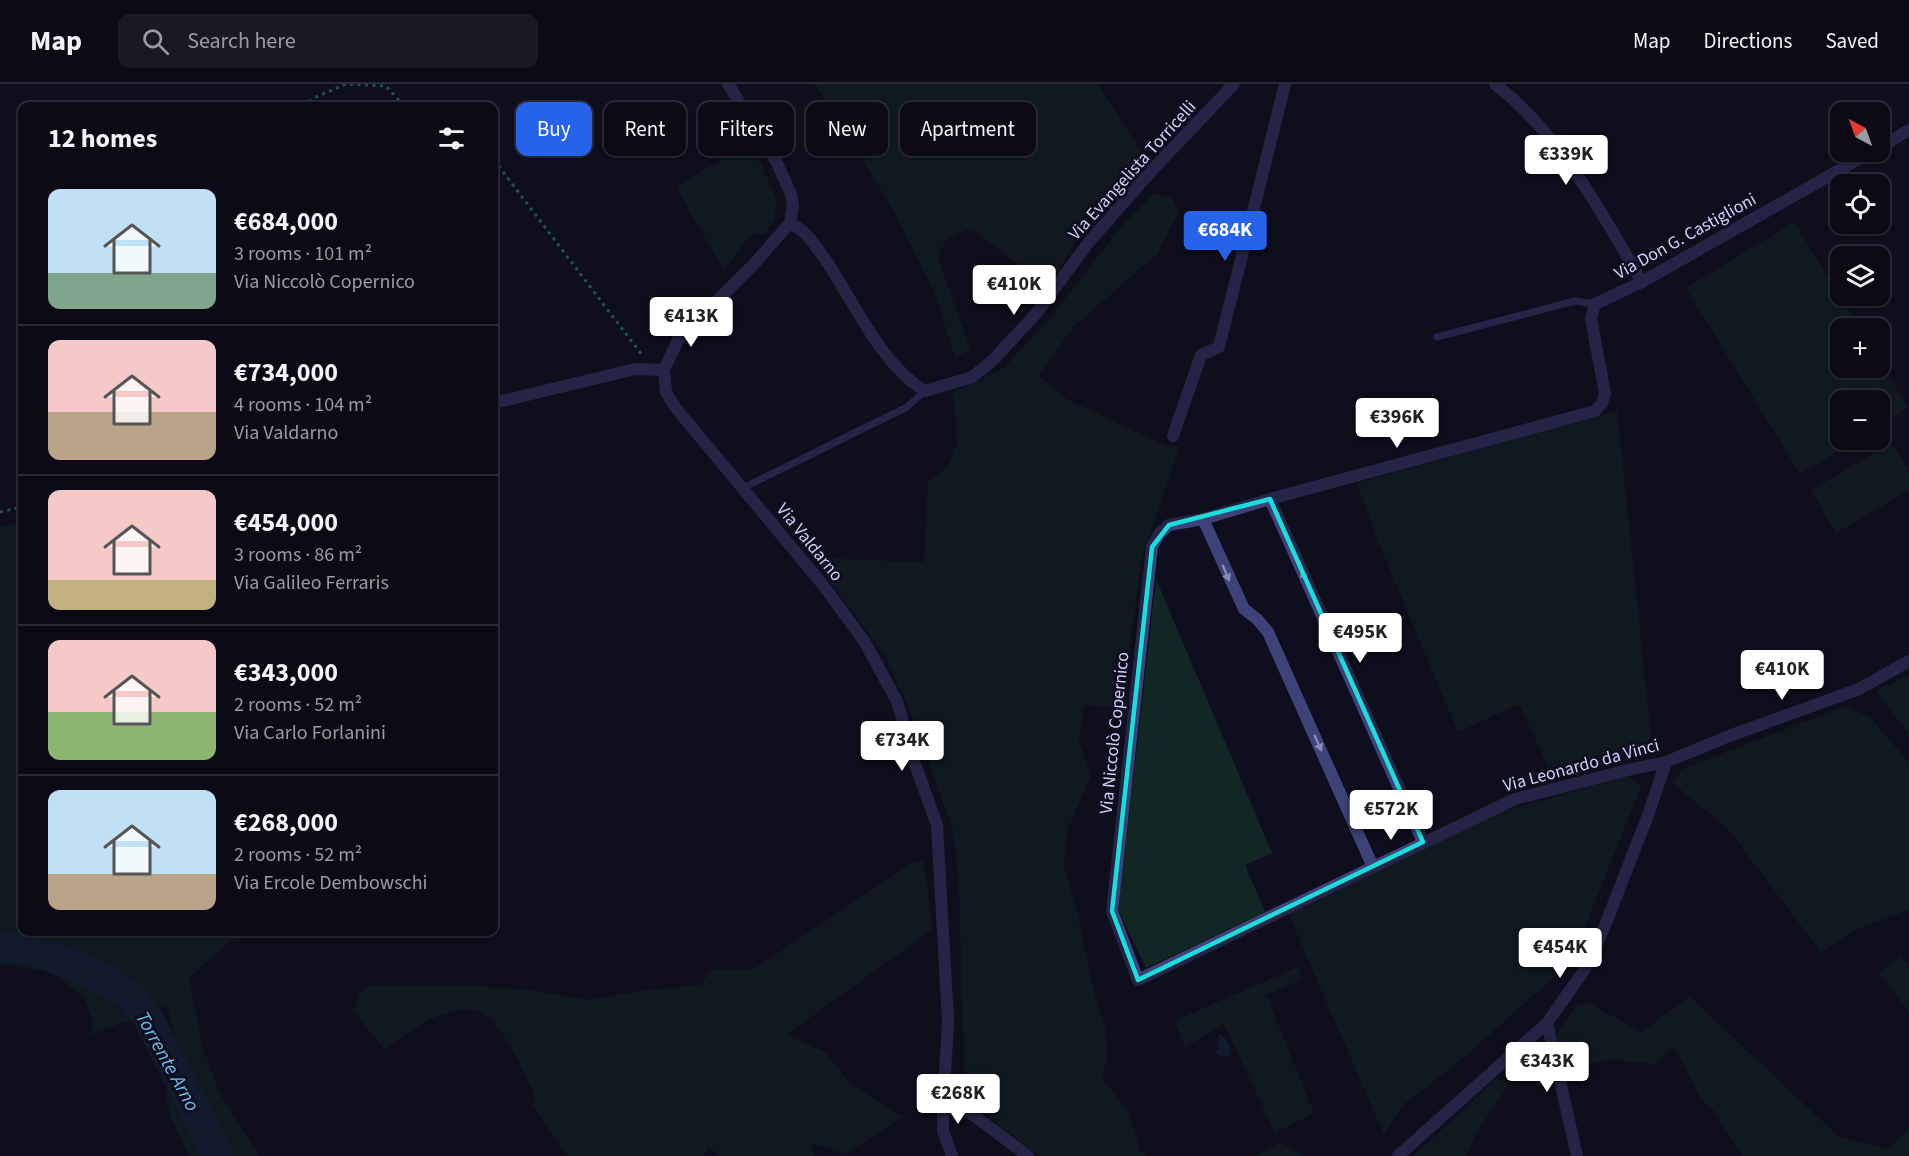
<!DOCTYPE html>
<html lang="en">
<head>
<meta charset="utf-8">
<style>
  body { margin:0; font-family:"Source Sans 3",sans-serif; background:#191823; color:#f1f3f6; height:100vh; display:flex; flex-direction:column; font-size:22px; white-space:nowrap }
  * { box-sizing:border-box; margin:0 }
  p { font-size:20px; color:#9a9aa1 }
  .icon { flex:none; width:33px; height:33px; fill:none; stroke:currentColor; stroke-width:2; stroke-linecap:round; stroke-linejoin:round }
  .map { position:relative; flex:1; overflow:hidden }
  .details { position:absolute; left:18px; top:18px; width:480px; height:834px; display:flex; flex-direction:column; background:#0b0a16; border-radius:12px; box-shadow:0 2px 4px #0004,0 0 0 2px #2b2b35 }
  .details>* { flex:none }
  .hud { position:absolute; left:516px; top:18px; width:570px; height:54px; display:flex; gap:12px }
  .needle { width:39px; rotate:319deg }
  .fabs { position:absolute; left:1830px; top:18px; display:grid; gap:12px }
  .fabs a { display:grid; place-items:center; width:60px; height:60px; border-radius:12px; background:#0b0a16; box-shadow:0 2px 4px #0004,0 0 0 2px #2b2b35; font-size:30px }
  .price { position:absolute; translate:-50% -51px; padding:0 14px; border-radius:6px; background:#fff; color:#222; font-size:20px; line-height:39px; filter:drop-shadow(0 2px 3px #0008) }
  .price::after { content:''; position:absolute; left:50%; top:36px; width:18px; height:14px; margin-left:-9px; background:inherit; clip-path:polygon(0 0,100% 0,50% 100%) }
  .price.on { background:#2563eb; color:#fff }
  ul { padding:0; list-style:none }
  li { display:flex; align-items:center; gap:18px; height:150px; padding:0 30px }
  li+li { border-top:2px solid #2b2b35 }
  li span { display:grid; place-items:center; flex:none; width:168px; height:120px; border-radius:12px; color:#555 }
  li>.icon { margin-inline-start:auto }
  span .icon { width:72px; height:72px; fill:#fffc; stroke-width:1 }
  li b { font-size:26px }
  h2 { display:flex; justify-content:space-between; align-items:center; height:72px; padding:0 30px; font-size:26px }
  .tag { padding:0 21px; border-radius:12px; background:#0b0a16; box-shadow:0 2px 4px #0004,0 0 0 2px #2b2b35; font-size:21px; line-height:54px }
  .tag.on { background:#2563eb; color:#fff }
  header { display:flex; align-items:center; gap:36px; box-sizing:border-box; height:84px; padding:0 30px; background:#0b0a16; border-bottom:2px solid #2b2b35 }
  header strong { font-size:28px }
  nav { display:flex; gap:33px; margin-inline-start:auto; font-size:21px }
  .search { width:420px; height:54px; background:#191823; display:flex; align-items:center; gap:15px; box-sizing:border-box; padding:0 21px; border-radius:12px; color:#9a9aa1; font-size:22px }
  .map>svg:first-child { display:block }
</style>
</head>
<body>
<header>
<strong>Map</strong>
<div class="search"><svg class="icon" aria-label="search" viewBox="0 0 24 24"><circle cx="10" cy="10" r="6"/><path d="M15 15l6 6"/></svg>Search here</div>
<nav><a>Map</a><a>Directions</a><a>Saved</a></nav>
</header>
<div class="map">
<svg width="1909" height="1072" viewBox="0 0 1909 1072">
  <rect width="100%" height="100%" fill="#0f0e1e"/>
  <g fill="#122724">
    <path d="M814,0H1098L1145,74L1071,164L1058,188L1047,198L1022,183L971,144L945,156L938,176L971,266L955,273L934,207L894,127L841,40Z"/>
    <path d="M751,58L776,114L775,134L765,150L754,149C741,160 735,174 724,187L676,103Z"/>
    <path d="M1154,110L1172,114L1179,127L1157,170L1073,243L1039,292L1065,314L1166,362L1179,363L1141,477L1122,624L1084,621L1079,658L1091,691L1067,747L1064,784L1076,823L1093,905L1106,945L1107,974L1102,994L1129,1029L1140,1067L1146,1072H1039L995,1038L965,1010L959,803L953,745L907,619L885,571L812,474L924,478L928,397L948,383L957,362L954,308L1004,284L1053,230L1122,142Z"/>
    <path d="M1794,138L1859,244H1840V284H1880V277L1908,324L1880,341V316H1840V356H1856L1800,390L1686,204Z"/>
    <path d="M1617,326L1652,663L1552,691L1519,620L1458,648L1378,457L1357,399Z"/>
    <path d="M1892,359L1909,387V406L1836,449L1811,406Z"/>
    <path d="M22,437V848H240L189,894L202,960L219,1008L259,1072H189L172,1036L166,1013L178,966L168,922L90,951L93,936L82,910L48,887L0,880V443Z"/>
    <path d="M1156,495L1272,769L1245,781L1265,828L1146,884L1118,826Z"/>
    <path d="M1909,591V650L1876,607Z"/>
    <path d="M1845,622L1870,633L1909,679V826L1857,845L1821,868L1728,745L1673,699L1681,686Z"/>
    <path d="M1626,692L1641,702L1571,878L1456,980L1404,1020L1384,1051L1289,831L1494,730Z"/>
    <path d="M923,776L933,845L786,951L825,968L850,1000L903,1033L845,1070L812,1059L813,1072H720L708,1062L704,1072H568L532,1020L535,1013C527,993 499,930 476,926C465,924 450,927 440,931C420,939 401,954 384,965L353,926L360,908L369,902L465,901L527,906L588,916L639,907L701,901L711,885H754L911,780Z"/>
    <path d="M1901,872L1909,883V927L1879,889Z"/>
    <path d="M1298,883L1303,895L1266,911L1314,1029L1275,1049L1224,940L1185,963L1174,937Z"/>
    <path d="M1690,913L1839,1053L1888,1065L1909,1044V1072H1742L1712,1024L1701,1015L1674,962L1656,980L1614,976L1566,981L1556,952L1577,921L1587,918L1641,948Z"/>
    <path d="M1496,994L1509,1000L1476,1050L1466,1072H1414Z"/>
    <path d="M1282,1059L1303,1072H1254Z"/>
  </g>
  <path fill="#142a42" d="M1221,950L1228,959L1230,972L1224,973L1215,970L1219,961L1218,951Z"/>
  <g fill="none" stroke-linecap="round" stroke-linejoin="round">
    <path stroke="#142a42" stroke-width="30" d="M0,864H24L76,882L111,899L131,913L147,932L218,1072"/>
    <g stroke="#3aa492" stroke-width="3" stroke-dasharray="3 4.5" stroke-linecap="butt">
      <path d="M303,22L314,14L346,0L386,2L404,22"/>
      <path d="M494,76L642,271"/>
      <path d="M0,428L22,423"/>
    </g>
    <g stroke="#3e4278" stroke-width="7">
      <path d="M1437,253L1575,217L1595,220"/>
      <path d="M743,404L907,323L925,307"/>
    </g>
    <g stroke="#3e4278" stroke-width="12">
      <path d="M728,0L776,77L791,110L793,122L790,139L753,181L678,256L664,286L666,308L675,323L823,501L864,557L897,617L915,680L937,741L948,937L943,1025V1047L952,1072"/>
      <path d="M1495,0C1560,50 1601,128 1642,198"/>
      <path d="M1880,63L1909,46"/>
      <path d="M1871,68L1642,198L1595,220L1591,234L1605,310L1602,319L1595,327L1270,415L1203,435L1169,441L1159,450L1152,463L1112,827L1138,896L1515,715L1628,686L1666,678L1729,652L1859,605L1909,577"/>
      <path d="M790,139C808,148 813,159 825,175C853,216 881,281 925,307L972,293L991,278L1034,232L1089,158L1155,83L1234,0"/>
      <path d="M494,319L635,285L664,286"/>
      <path d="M1173,352L1201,271L1219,263L1285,0"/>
      <path d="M1270,415L1423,758"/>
      <path d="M1203,435L1244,525L1257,535L1268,548L1373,783"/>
      <path d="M1547,939L1577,1072"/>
      <path d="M944,1012L961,1022L1028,1072"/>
      <path d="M1398,1072L1547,939L1583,888L1602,849L1647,734L1666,678"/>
    </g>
  </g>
  <defs><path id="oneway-solid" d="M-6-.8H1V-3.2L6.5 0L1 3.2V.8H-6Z" transform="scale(1.5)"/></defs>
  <g fill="#8889b9">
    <use href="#oneway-solid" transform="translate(1226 489) rotate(67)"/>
    <use href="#oneway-solid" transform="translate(1305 494) rotate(-114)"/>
    <use href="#oneway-solid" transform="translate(1318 659) rotate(66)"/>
  </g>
  <path d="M0 0H1909V1072H0ZM1270,415L1423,758L1138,896L1112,827L1152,463L1169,441Z" fill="#0f0e1e" fill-opacity=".55" fill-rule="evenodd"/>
  <path fill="none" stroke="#19dedc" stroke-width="4.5" stroke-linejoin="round" d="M1270,415L1423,758L1138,896L1112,827L1152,463L1169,441Z"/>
  <g text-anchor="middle" stroke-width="6" stroke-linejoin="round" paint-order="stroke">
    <g font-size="18" fill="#d1d0fa" stroke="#0f0e1e">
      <text transform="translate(1132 86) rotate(-48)" y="6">Via Evangelista Torricelli</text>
      <text transform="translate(1685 152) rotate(-29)" y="6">Via Don G. Castiglioni</text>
      <text transform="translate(810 458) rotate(51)" y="6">Via Valdarno</text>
      <text transform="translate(1114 649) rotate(-84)" y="6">Via Niccolò Copernico</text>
      <text transform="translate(1581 681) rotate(-15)" y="6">Via Leonardo da Vinci</text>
    </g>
    <g font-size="20" font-style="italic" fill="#6abfee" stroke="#0f0e1e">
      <text transform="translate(168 977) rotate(61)" y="7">Torrente Arno</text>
    </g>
  </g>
</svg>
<div class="fabs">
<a><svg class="needle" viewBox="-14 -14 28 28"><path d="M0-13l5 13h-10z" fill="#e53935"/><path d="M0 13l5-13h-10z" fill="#9a9aa1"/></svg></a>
<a><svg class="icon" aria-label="locate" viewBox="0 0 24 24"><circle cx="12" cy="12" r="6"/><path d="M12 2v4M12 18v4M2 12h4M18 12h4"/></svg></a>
<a><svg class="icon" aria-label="layers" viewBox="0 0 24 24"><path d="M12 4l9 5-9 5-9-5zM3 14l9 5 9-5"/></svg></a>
<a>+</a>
<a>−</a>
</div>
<b class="price" style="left:1566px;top:102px">€339K</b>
<b class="price on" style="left:1225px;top:178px">€684K</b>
<b class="price" style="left:1014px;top:232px">€410K</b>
<b class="price" style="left:691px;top:264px">€413K</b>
<b class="price" style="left:1397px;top:365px">€396K</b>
<b class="price" style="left:1360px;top:580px">€495K</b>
<b class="price" style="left:1782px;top:617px">€410K</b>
<b class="price" style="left:902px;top:688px">€734K</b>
<b class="price" style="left:1391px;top:757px">€572K</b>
<b class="price" style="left:1560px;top:895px">€454K</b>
<b class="price" style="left:1547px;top:1009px">€343K</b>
<b class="price" style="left:958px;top:1041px">€268K</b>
<div class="hud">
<a class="tag on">Buy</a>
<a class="tag">Rent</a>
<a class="tag">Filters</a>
<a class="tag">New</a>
<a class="tag">Apartment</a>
</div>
<section class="details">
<h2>12 homes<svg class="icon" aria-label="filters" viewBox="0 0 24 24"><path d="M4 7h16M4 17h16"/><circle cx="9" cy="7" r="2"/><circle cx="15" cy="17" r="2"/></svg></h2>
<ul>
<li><span style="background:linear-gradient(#bfe0f5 70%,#7fa58c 0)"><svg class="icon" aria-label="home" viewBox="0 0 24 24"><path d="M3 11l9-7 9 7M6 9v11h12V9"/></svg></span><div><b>€684,000</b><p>3 rooms · 101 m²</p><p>Via Niccolò Copernico</p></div></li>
<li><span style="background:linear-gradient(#f6c9c9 60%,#b9a48a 0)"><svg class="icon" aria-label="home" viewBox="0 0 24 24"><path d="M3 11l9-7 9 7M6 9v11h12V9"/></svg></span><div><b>€734,000</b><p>4 rooms · 104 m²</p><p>Via Valdarno</p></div></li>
<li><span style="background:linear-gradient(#f6c9c9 75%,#c2b280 0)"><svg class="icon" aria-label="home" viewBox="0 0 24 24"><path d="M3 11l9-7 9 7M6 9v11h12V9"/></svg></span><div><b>€454,000</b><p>3 rooms · 86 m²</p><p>Via Galileo Ferraris</p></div></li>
<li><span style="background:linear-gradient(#f6c9c9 60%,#8fb573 0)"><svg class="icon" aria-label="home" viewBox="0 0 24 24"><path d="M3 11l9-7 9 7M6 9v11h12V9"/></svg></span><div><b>€343,000</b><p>2 rooms · 52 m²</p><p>Via Carlo Forlanini</p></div></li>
<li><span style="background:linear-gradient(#bfe0f5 70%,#b9a48a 0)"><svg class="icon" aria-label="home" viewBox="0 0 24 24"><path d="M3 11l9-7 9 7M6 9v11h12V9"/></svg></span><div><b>€268,000</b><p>2 rooms · 52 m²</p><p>Via Ercole Dembowschi</p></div></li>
</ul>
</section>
</div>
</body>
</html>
